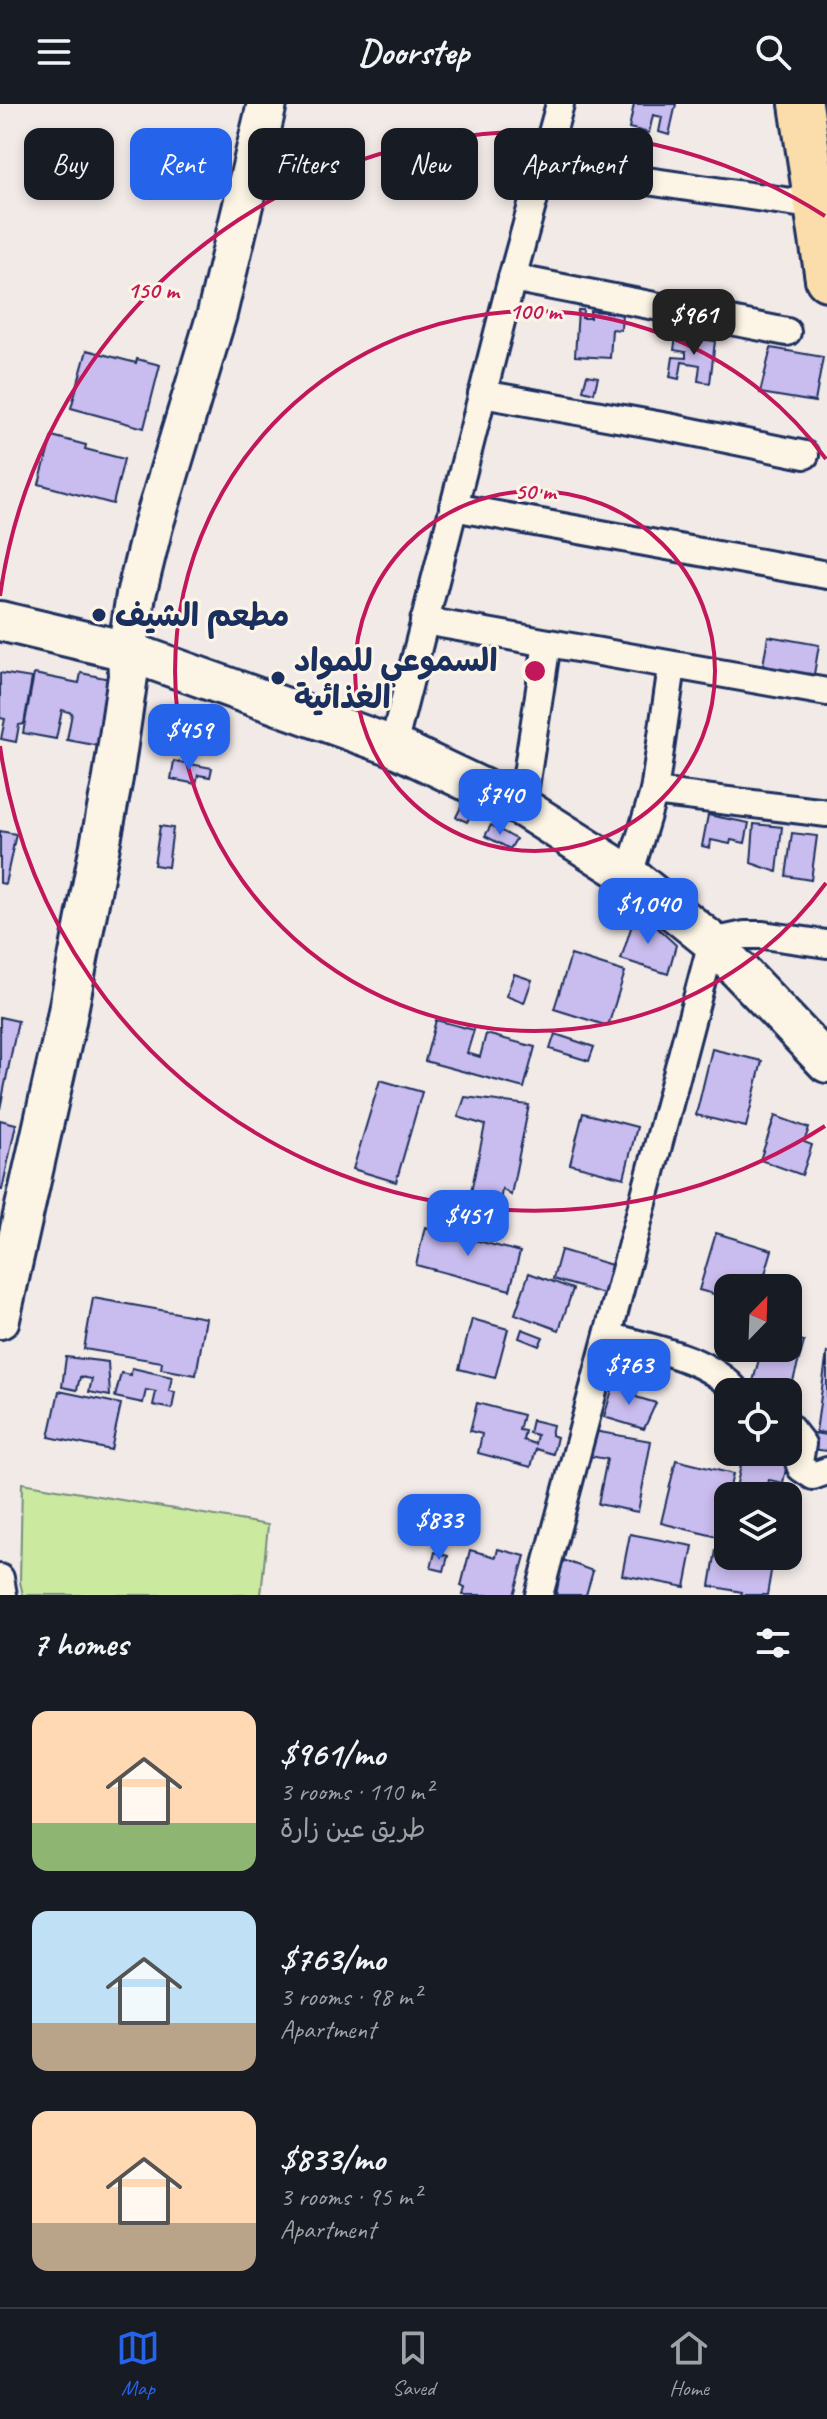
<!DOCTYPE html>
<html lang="en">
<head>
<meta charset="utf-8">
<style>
  body { margin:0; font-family:Caveat,"Playpen Sans Arabic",sans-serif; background:#242831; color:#f1f3f6; height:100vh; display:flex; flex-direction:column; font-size:30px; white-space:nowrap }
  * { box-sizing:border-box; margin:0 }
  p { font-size:26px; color:#9ea1a6 }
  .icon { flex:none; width:44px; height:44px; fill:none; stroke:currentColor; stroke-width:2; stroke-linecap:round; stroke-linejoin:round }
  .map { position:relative; height:1491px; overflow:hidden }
  .drawer { display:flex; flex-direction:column; background:#171b24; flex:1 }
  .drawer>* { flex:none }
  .hud { position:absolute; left:24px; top:24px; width:780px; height:72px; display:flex; gap:16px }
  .needle { width:52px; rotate:23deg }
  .fabs { position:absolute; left:714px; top:1170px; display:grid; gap:16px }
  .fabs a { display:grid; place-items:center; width:88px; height:88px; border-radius:16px; background:#171b24; box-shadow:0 4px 12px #0003; font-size:40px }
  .price { position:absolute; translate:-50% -68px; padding:0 18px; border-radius:16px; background:#2563eb; color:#fff; font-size:26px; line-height:52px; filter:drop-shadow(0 2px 4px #0008) }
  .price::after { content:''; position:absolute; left:50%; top:48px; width:24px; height:18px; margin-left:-12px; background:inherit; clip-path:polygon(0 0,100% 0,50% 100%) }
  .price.current { background:#222; color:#fff }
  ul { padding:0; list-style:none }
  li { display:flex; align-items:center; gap:24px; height:200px; padding:0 32px }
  li span { display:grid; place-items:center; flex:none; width:224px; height:160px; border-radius:16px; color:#555 }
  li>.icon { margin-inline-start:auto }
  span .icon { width:96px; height:96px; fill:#fffc; stroke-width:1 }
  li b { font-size:34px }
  h2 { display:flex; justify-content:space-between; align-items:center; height:96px; padding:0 32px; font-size:34px }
  .tag { padding:0 28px; border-radius:16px; background:#171b24; box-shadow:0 4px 12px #0003; font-size:28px; line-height:72px }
  .tag.current { background:#2563eb; color:#fff }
  header { display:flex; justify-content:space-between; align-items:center; height:104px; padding:0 32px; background:#171b24; font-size:36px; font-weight:700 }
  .tab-bar { display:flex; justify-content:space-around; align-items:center; height:112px; border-top:2px solid #363941; background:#171b24; font-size:22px; color:#9ea1a6 }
  .tab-bar a { display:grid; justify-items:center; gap:4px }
  .tab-bar .current { color:#2563eb }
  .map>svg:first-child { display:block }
</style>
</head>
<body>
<header><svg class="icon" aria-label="menu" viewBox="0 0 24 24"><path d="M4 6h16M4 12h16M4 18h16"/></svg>Doorstep<svg class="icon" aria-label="search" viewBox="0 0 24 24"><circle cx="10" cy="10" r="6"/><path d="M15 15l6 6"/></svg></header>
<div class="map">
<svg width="827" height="1491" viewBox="0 0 827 1491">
  <rect width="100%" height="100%" fill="#f2eae7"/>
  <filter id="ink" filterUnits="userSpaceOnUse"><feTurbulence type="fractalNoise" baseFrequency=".0125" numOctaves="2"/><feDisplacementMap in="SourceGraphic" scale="16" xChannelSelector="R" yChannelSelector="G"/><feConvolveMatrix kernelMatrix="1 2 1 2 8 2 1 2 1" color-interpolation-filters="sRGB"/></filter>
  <g filter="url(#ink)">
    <path fill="#cce9a0" stroke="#748c7f" stroke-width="2" d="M22,1379L268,1421L261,1491H23L20,1478Z"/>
    <g fill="#c9bcee" stroke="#1b2f5e" stroke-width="2">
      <path d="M634,0H676L669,31L659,28L662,13L653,11L649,29L629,24Z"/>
      <path d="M578,206H583L582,214H590V207L622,209L621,226L612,225L610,254L575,252Z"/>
      <path d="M676,232L715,237L710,279L698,277L700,261L682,258L679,275L670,273L673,253L686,254V248L674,246Z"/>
      <path d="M771,244L823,253L815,298L760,289Z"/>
      <path d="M87,246L136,259L137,255L160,261L144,324L71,304Z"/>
      <path d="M587,271L598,273L594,289L583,286Z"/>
      <path d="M52,332L86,341L85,345L124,355L113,400L39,380Z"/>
      <path d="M768,532L819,541L812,582L761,573Z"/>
      <path d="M0,569L32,574L24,620L19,621L16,638L1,635L5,615L0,614Z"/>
      <path d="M81,569L119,577L100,642L67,636L72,609L62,606L56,635L23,629L34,570L79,579Z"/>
      <path d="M174,657L212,664L210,673L198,671L196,680L171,675Z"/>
      <path d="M463,699L474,705L467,718L456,713Z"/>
      <path d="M708,711L749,719L745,739L731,736L730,740L711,736L710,744L702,742Z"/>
      <path d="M754,720L782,723L777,768L751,759Z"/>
      <path d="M491,721L516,735L510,745L485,732Z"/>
      <path d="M160,722L173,724L168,763L154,761Z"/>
      <path d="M0,727L16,730L5,780L0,779Z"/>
      <path d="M792,729L817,732L811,776L786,772Z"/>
      <path d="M637,805L676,841L668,870L621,855Z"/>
      <path d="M571,851L625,868L608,922L554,905Z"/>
      <path d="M514,870L532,876L524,899L506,892Z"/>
      <path d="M0,913L18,917L0,1005Z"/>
      <path d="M436,916L474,926L467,949L480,953L486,930L535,943L524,984L425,957Z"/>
      <path d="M555,930L594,943L589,957L550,945Z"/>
      <path d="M712,945L762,957L746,1023L696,1011Z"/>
      <path d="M380,976L422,988L396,1078L353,1065Z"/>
      <path d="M465,993L529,1001L511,1091L502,1085L499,1105L470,1093L485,1021L458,1013Z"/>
      <path d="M583,1009L637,1023L624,1074L570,1060Z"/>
      <path d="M775,1012L809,1024L804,1038L812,1041L802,1071L760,1056Z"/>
      <path d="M0,1016L16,1020L2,1086H0Z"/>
      <path d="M425,1123L520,1148L510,1186L416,1161Z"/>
      <path d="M716,1129L772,1146L761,1184H728V1194L699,1186Z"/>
      <path d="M561,1146L615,1162L607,1191L553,1175Z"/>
      <path d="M529,1169L573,1185L559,1226L515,1210Z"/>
      <path d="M93,1194L206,1214L196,1271L161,1265L162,1258L84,1245Z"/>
      <path d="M472,1215L508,1225L495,1274L459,1265Z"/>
      <path d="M522,1225L543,1233L539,1242L519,1234Z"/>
      <path d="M788,1234L804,1238L789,1291L788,1288H777L752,1281L762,1244H788Z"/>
      <path d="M827,1248V1329L816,1328Z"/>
      <path d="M66,1253L108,1258L110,1292L89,1288L92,1275L80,1273L77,1286L62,1283Z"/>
      <path d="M132,1264L172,1273L169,1287L175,1288L172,1305L153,1301L156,1288L146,1286L143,1299L115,1293L121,1269L131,1271Z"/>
      <path d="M614,1279L637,1286L636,1293L656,1299L644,1325L604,1313Z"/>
      <path d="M59,1287L121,1300L111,1346L49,1333Z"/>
      <path d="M477,1299L523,1311L519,1326L525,1327L523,1336L535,1340L537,1331L529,1329L532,1316L553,1321L551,1331L557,1333L553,1350L536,1345L531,1363L478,1349L482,1330L470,1327Z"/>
      <path d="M594,1327L651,1337L638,1408L598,1400L607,1355L589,1352Z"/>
      <path d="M813,1329L827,1331V1347L810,1345Z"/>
      <path d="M744,1348H757L788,1355L783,1379L769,1376L765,1392L735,1388Z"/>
      <path d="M676,1356L733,1370L718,1433L661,1419Z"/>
      <path d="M630,1430L693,1442L685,1483L622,1471Z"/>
      <path d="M498,1445L525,1452L514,1491H463L465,1484L461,1482L470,1446L496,1453Z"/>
      <path d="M716,1446L728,1448V1452L773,1456L767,1491H741L742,1488L710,1482Z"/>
      <path d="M435,1448L448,1452L444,1467L431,1464Z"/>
      <path d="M563,1456L593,1467L586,1491H556Z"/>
    </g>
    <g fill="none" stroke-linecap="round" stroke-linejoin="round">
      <g stroke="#1b2f5e" stroke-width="32">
        <g id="street">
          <path d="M544,62L818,102"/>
          <path d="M512,174L787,228"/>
          <path d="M482,290L668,323L805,351"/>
          <path d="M453,403L827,471"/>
          <path d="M424,517L827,588"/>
          <path d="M393,642L512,174L560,0"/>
          <path d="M654,688L672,562"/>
          <path d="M522,703L547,539"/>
          <path d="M629,771L654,688L827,709"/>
          <path d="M608,1232C651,1244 707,1253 737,1288"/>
          <path d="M788,1322L802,1340L799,1358L801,1364L813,1372L827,1367"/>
          <path d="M0,1474L3,1491"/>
          <path d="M539,1491L712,838L745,831H763L827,840"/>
        </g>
      </g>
      <g stroke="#1b2f5e" stroke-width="44">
        <g id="secondary">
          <path d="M0,517L127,547L393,642L522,703L629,771L712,838L827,959"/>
          <path d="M0,1215L64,928L113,674L128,572L127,547L136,491L153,422L217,210L267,0"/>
        </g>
      </g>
      <g stroke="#1b2f5e" stroke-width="48">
        <path id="primary" d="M801,0L827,175"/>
      </g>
      <use href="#street" stroke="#fcf5e5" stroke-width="26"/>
      <use href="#secondary" stroke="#fcf5e5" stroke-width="38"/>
      <use href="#primary" stroke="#fbddab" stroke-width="42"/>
    </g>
  </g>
  <g fill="none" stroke="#c2185b" stroke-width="4">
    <circle cx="535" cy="567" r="180"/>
    <path d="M826 779A360 360 0 1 1 826 355"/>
    <path d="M825 1022A540 540 0 0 1 0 642M0 492A540 540 0 0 1 825 112"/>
  </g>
  <g fill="#1b2f5e" stroke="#fcf5e5" stroke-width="3">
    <circle cx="99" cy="511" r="8"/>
    <circle cx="278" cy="574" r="8"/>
  </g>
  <g text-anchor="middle" stroke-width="6" stroke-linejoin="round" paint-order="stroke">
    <g font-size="32" font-weight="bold" fill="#1b2f5e" stroke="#fcf5e5" text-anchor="start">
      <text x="115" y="522">مطعم الشيف</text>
      <text x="294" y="567">السموعي للمواد<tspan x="294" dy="37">الغذائية</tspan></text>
    </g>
  </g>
  <circle cx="535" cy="567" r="12" fill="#c2185b" stroke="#fcf5e5" stroke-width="4"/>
  <g font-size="24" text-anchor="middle" font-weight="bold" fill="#c2185b" stroke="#fcf5e5" stroke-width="6" stroke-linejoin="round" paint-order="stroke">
    <text x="153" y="194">150 m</text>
    <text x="535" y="215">100 m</text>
    <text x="535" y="395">50 m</text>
  </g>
</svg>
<div class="fabs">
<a><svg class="needle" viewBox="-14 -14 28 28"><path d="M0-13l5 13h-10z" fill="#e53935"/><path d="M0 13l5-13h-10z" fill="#9ea1a6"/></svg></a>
<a><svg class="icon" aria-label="locate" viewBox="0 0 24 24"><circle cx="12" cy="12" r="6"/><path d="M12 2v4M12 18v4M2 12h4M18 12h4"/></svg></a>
<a><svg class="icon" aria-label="layers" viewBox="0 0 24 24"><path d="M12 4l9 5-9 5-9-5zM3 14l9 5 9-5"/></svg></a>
</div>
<b class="price current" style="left:694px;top:253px">$961</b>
<b class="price" style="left:189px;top:668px">$459</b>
<b class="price" style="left:500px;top:733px">$740</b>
<b class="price" style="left:648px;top:842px">$1,040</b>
<b class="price" style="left:468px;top:1154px">$451</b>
<b class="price" style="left:629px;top:1303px">$763</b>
<b class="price" style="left:439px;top:1458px">$833</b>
<div class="hud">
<a class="tag">Buy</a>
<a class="tag current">Rent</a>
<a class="tag">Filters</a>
<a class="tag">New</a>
<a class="tag">Apartment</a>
</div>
</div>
<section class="drawer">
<h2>7 homes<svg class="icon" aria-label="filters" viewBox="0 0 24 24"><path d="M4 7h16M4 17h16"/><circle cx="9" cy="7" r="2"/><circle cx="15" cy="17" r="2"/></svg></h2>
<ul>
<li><span style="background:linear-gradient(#ffd9b3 70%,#8fb573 0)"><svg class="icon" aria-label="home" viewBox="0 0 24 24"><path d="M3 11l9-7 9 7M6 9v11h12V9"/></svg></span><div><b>$961/mo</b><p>3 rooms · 110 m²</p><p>طريق عين زارة</p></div></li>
<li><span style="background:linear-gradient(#bfe0f5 70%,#b9a48a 0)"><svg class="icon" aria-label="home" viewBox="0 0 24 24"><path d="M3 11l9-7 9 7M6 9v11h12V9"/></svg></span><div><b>$763/mo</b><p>3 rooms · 98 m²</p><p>Apartment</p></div></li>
<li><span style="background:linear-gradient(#ffd9b3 70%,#b9a48a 0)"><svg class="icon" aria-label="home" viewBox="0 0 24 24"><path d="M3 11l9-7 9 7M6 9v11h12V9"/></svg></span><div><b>$833/mo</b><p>3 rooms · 95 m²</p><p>Apartment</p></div></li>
</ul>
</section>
<nav class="tab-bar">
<a class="current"><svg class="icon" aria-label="map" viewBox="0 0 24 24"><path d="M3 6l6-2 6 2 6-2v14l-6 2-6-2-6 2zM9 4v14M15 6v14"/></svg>Map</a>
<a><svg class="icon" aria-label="saved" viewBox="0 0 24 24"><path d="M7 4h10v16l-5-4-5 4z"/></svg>Saved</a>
<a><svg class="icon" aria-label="home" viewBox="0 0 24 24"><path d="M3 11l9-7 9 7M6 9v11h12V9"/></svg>Home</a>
</nav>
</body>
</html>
